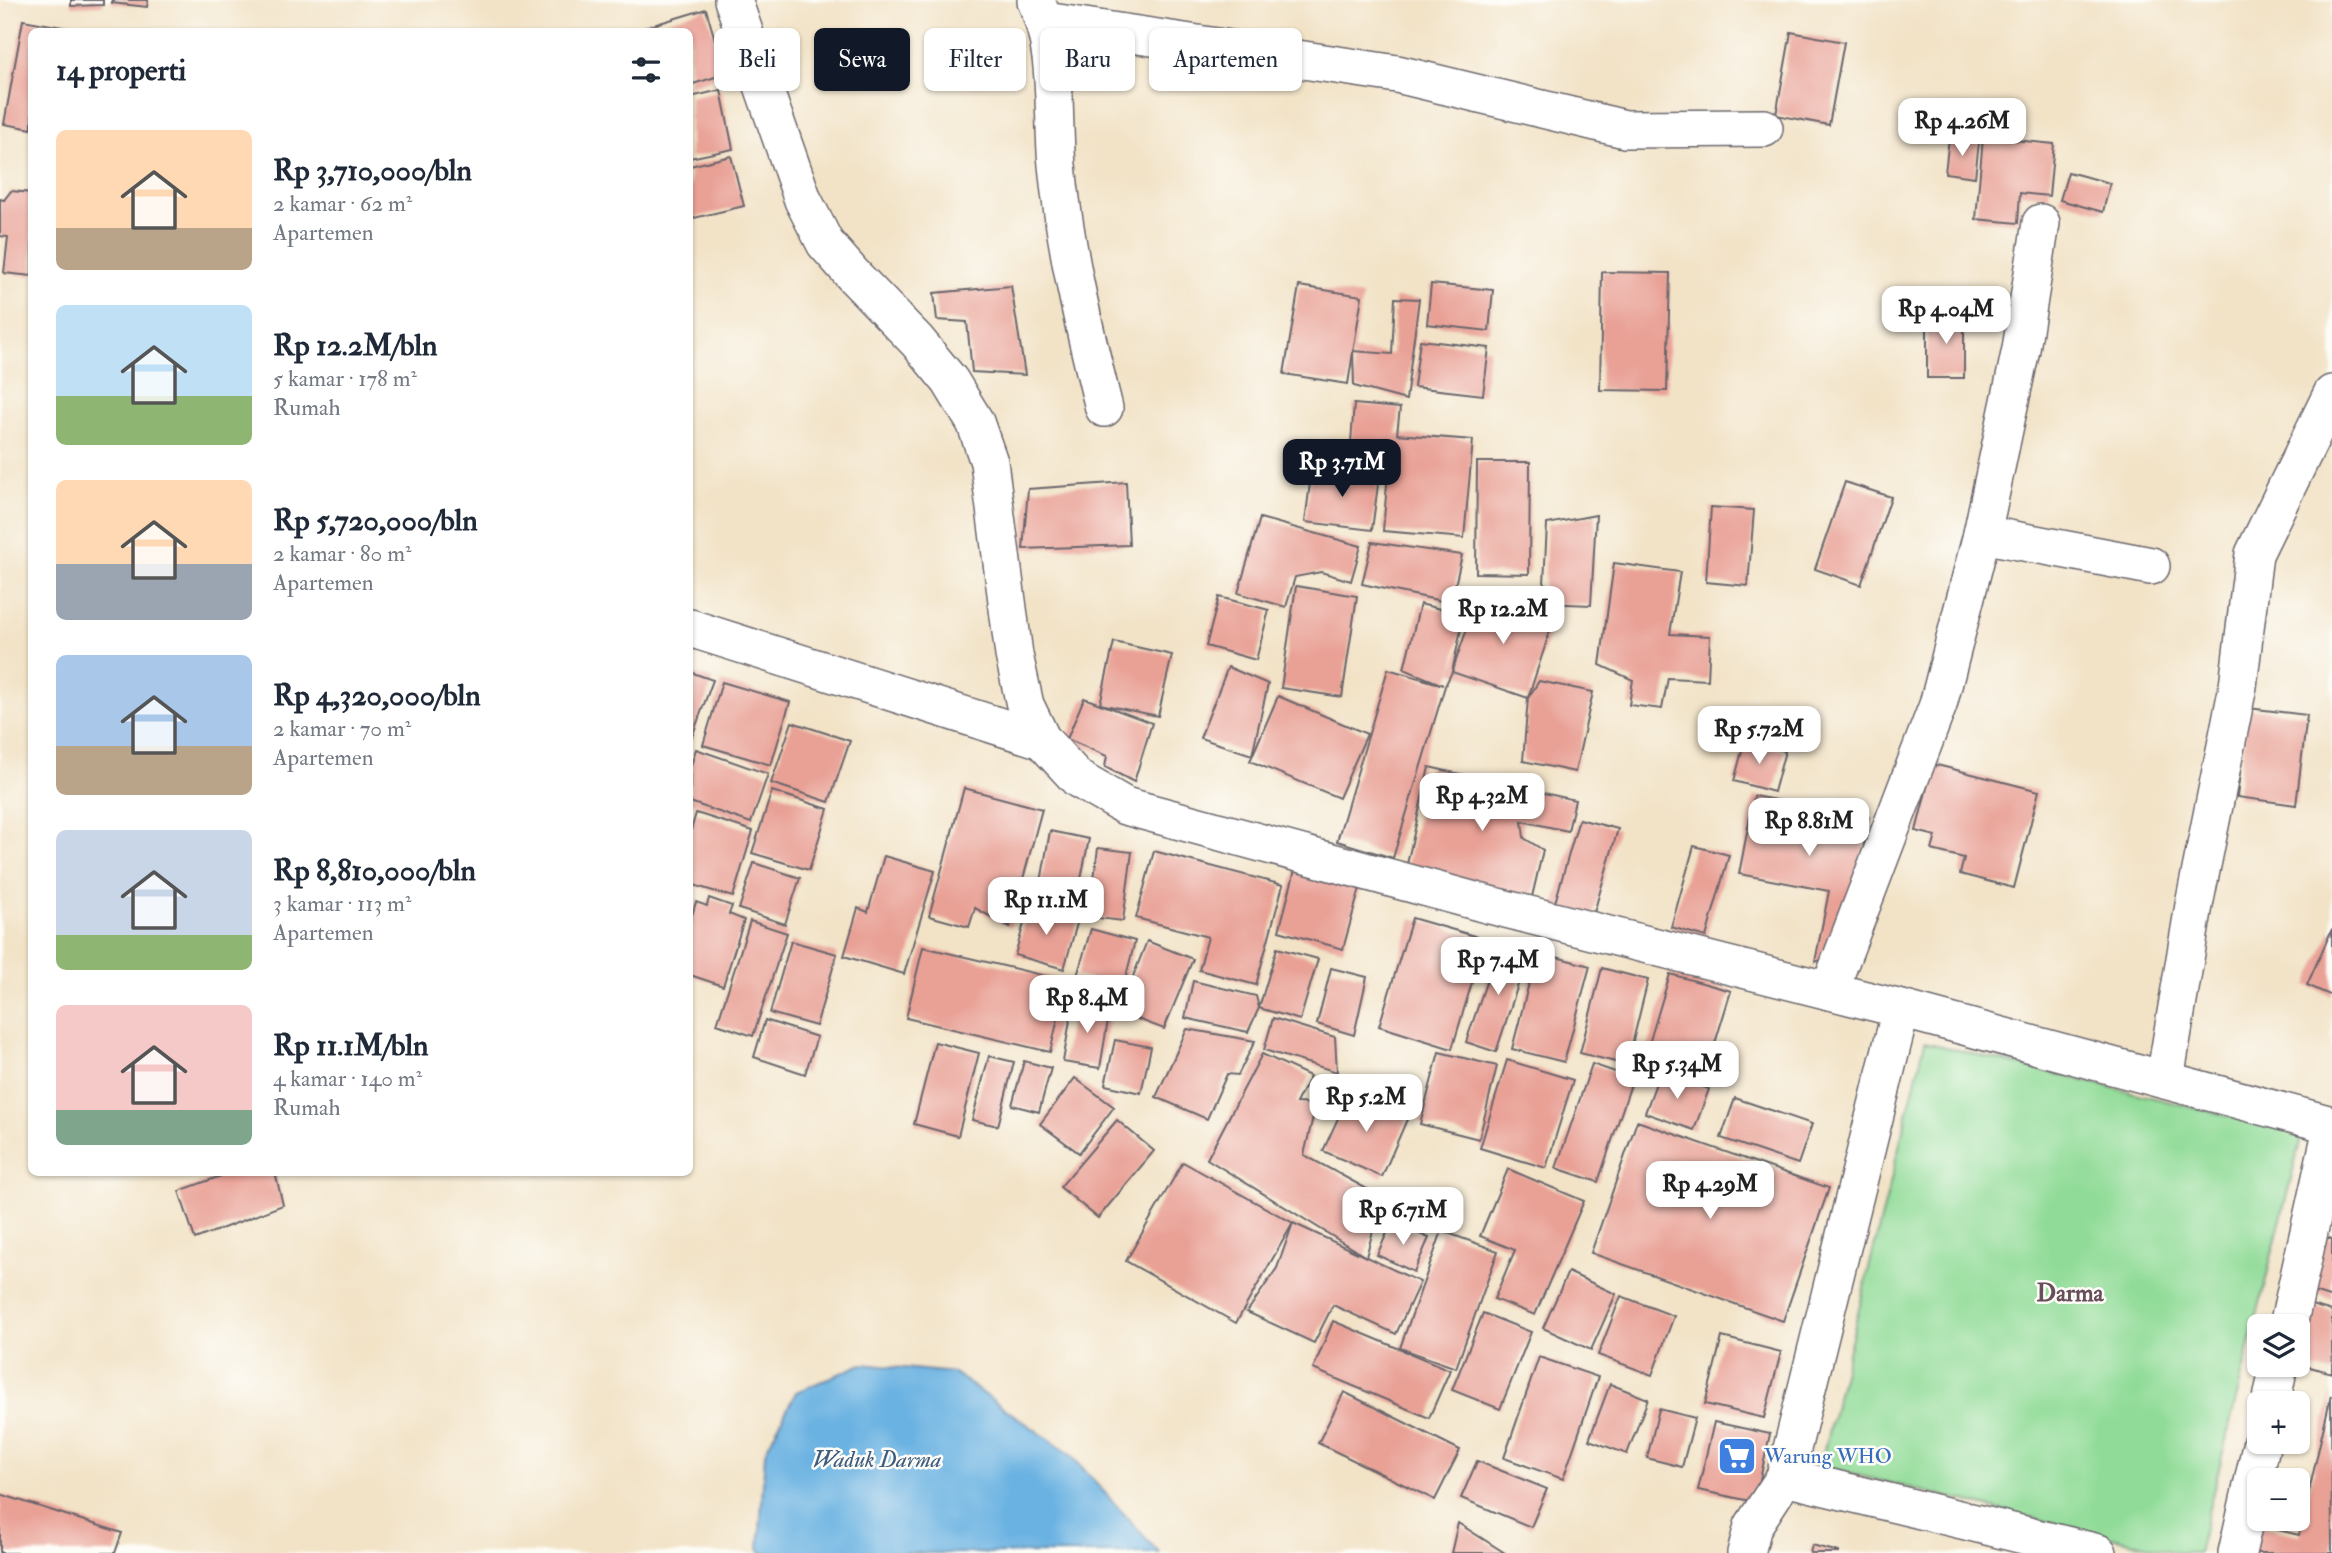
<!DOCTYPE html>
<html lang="id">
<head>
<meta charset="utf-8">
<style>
  body { margin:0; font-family:"IM FELL Double Pica",serif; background:#f6f6f7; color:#1f2937; height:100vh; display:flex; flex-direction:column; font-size:26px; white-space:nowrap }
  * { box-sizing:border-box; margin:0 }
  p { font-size:23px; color:#747a83 }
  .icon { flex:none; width:38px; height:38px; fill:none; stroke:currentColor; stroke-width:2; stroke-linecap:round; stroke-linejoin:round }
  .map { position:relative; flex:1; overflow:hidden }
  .drawer { position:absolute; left:28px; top:28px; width:665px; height:1148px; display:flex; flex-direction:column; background:#fff; border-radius:10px; box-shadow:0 2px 5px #0004 }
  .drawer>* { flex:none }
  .guide { position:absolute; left:714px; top:28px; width:665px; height:63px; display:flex; gap:14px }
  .buttons { position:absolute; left:2247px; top:1314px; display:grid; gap:14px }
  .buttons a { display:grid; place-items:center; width:63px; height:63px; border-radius:10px; background:#fff; box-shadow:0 2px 5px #0004; font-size:35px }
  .price { position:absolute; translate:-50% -60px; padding:0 16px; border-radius:14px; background:#fff; color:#222; font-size:23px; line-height:46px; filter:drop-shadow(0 2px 4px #0008) }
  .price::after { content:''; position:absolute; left:50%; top:42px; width:21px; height:16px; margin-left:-10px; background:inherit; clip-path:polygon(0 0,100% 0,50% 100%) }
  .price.active { background:#111827; color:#fff }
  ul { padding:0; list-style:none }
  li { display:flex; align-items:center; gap:21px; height:175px; padding:0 28px }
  li span { display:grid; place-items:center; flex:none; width:196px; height:140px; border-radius:10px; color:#555 }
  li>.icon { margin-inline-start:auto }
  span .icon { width:84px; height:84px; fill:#fffc; stroke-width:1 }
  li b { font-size:30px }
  h2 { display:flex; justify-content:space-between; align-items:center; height:84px; padding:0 28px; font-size:30px }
  .pill { padding:0 24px; border-radius:10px; background:#fff; box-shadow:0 2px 5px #0004; font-size:24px; line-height:63px }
  .pill.active { background:#111827; color:#fff }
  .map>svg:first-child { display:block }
</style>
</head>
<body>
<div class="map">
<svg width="2332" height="1553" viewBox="0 0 2332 1553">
  <rect width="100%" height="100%" fill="#fdfcf7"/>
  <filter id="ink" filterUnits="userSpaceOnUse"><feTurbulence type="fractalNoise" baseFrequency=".0143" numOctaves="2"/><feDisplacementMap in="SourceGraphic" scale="14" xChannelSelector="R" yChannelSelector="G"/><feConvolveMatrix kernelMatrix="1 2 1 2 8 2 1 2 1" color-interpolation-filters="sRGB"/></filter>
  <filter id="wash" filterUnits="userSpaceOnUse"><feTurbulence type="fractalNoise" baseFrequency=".00686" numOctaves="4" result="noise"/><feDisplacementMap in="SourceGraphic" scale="28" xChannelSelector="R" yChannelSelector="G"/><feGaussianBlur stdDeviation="1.57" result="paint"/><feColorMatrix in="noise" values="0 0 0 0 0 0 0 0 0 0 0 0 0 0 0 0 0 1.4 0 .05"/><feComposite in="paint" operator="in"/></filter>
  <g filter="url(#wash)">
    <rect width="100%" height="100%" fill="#f2e3c7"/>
    <path fill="#90db97" stroke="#597e69" stroke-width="2" d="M1925,1042L2302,1134L2198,1553H2178L1820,1466Z"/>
    <path fill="#6bb2e2" stroke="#466a8e" stroke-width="2" d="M862,1364L954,1373L1071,1455L1159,1553H762L759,1548L765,1452L796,1392Z"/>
    <g id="blocks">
      <g fill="#e9a196">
        <path d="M71,0H103V5L71,6Z"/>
        <path d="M112,0H148L147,7L112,3Z"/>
        <path d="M706,9L725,74L690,85V32H630Z"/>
        <path d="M23,20L79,30L32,32V129L4,124Z"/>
        <path d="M1791,32L1844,42L1829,125L1776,115Z"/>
        <path d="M721,90L733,149L690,158V97Z"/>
        <path d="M1983,137L2054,144L2049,196L2020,193L2018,223L1976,219Z"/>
        <path d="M1949,138L1979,142L1975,177L1945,173Z"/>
        <path d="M731,156L744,206L690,219V166Z"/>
        <path d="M2068,172L2110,183L2103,212L2060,200Z"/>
        <path d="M11,191L32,193V276L4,273L8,237L0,236V199L4,200Z"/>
        <path d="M1602,272L1670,273L1667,391L1600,390Z"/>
        <path d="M1431,284L1493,290L1489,331L1427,324Z"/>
        <path d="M1011,286L1025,375L972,372L967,322L937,320L934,293Z"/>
        <path d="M1299,286L1362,296L1348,384L1284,374Z"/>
        <path d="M1395,298L1419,299L1406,400L1354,386L1353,351L1392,354Z"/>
        <rect x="1927" y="314" width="37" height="64"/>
        <path d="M1420,340L1489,348L1483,395L1414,387Z"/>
        <path d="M1354,404L1400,408L1397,434L1473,440L1464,538L1383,531L1388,472L1350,455Z"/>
        <path d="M1477,462H1530L1529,574L1476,573Z"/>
        <path d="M1312,468L1379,477L1372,530L1305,522Z"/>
        <path d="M1126,482L1129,545L1023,549L1028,489Z"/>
        <path d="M1845,482L1891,497L1861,585L1815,569Z"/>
        <path d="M1711,507L1754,510L1748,586L1706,582Z"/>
        <path d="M1596,515L1591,605L1543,603L1547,524Z"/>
        <path d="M1260,518L1361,546L1351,581L1321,572L1295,577L1286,607L1238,593Z"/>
        <path d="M1372,542L1462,555L1451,603L1362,584Z"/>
        <path d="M1614,563L1680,572L1670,634L1710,636L1708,680L1668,678L1662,709L1629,705L1633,680L1600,665Z"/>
        <path d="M1296,586L1357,596L1342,697L1281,688Z"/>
        <path d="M1479,594L1554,619L1528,698L1452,672Z"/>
        <path d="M1219,597L1269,610L1256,660L1206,646Z"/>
        <path d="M1420,604L1464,615L1452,672L1445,686L1393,858L1337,841L1388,669L1443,685L1404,669Z"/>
        <path d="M1114,642L1172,655L1158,716L1100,704Z"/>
        <path d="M1228,667L1268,684L1252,755L1200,738Z"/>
        <path d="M690,672L713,680L690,742Z"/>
        <path d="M1539,681L1593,692L1575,772L1523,761L1528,698Z"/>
        <path d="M722,682L790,702L771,765L703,745Z"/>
        <path d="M1278,696L1367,734L1339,798L1250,761Z"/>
        <path d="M1084,698L1152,723L1134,782L1105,767L1107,756L1067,739Z"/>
        <path d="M2248,708L2307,715L2296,805L2237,797Z"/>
        <path d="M792,722L850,741L829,802L771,783Z"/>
        <path d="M1745,740L1785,751L1774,792L1734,781Z"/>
        <path d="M696,749L768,774L751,823L690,802V769Z"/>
        <path d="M1933,764L2039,791L2014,888L1960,874L1964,858L1932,850L1936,836L1916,831Z"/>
        <path d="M1429,767L1575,800L1568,831L1522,821L1524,838L1543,850L1531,901L1405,873Z"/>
        <path d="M964,788L1042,809L1010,927L975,908L969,927L929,916Z"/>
        <path d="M772,791L828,809L809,870L752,853Z"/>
        <path d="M1754,796L1869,817L1844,952L1815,962L1829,891L1739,874Z"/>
        <path d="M696,813L753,831L733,897L690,884V834Z"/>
        <path d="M1579,819L1618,829L1593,916L1554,906Z"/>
        <path d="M1050,831L1089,839L1079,889L1041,882Z"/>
        <path d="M1694,846L1729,855L1706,937L1671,927Z"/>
        <path d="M1098,848L1132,852L1123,921L1089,917Z"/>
        <path d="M1154,851L1283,885L1256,985L1199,970L1208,937L1136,918Z"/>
        <path d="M884,856L935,871L904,974L844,956L858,908L868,912Z"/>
        <path d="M754,863L800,878L785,924L739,909Z"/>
        <path d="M1295,870L1360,888L1343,949L1279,931Z"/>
        <path d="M709,898L732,906L729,914L744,920L723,986L690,975V922L696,902L707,906Z"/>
        <path d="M1029,906L1078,920L1064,969L1015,955Z"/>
        <path d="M1412,918L1485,939L1452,1049L1379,1026Z"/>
        <path d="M750,921L787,933L753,1036L717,1024Z"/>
        <path d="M1091,929L1135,941L1123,988L1077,976Z"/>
        <path d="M2332,929V996L2307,985Z"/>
        <path d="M791,941L837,954L816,1026L770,1013Z"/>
        <path d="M1147,941L1193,959L1164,1029L1119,1012Z"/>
        <path d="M1500,941L1529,951L1496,1052L1466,1042Z"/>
        <path d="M923,947L1067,981L1050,1052L906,1018Z"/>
        <path d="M1277,948L1318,959L1300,1020L1259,1008Z"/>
        <path d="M1537,952L1590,966L1564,1062L1512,1049Z"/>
        <path d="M1331,968L1367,977L1354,1035L1317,1024Z"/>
        <path d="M1602,968L1648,980L1627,1065L1580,1053Z"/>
        <path d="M1670,974L1731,991L1705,1076L1645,1057Z"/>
        <path d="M1193,981L1256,996L1259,1008L1248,1032L1185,1018Z"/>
        <path d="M1073,1002L1110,1008L1100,1068L1063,1062Z"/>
        <path d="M1273,1018L1335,1037L1337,1072L1264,1050Z"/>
        <path d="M765,1020L817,1037L805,1074L754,1057Z"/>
        <path d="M1187,1029L1255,1041L1238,1075L1227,1074L1207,1119L1156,1097Z"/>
        <path d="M1115,1040L1151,1047L1141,1093L1105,1085Z"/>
        <path d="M935,1042L979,1053L958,1136L914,1124Z"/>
        <path d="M1439,1052L1497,1066L1479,1139L1420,1124Z"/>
        <path d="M1262,1054L1310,1076L1296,1103L1316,1104L1304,1155L1382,1197L1366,1257L1207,1159Z"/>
        <path d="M989,1056L1014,1062L998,1126L972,1120Z"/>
        <path d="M1507,1060L1573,1080L1546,1168L1480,1148Z"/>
        <path d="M1024,1061L1051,1068L1039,1112L1012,1105Z"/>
        <path d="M1592,1064L1633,1078L1598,1182L1556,1168Z"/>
        <path d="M1660,1072L1709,1089L1694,1130L1645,1113Z"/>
        <path d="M1075,1078L1114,1107L1079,1153L1040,1124Z"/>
        <path d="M1350,1092L1408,1117L1382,1177L1323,1151Z"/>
        <path d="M1735,1098L1812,1124L1798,1164L1721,1138Z"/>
        <path d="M1117,1120L1154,1151L1098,1218L1060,1187Z"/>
        <path d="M1637,1121L1829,1188L1783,1321L1591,1253Z"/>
        <path d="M1183,1162L1293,1223L1236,1323L1126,1261Z"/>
        <path d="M1508,1169L1584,1201L1535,1315L1494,1299L1515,1250L1480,1236Z"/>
        <path d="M232,1172H275L283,1205L195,1239L179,1191Z"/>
        <path d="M1392,1222L1429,1238L1414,1272L1377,1255Z"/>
        <path d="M1293,1223L1420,1282L1396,1334L1333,1305L1314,1343L1247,1312L1277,1268Z"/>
        <path d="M1442,1231L1498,1251L1456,1368L1400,1348Z"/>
        <path d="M2322,1236L2332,1239V1298L2304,1289Z"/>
        <path d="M1568,1272L1616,1294L1591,1350L1543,1328Z"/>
        <path d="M1621,1296L1674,1316L1652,1375L1598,1355Z"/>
        <path d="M2308,1304L2332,1311V1373L2298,1364V1341Z"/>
        <path d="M1483,1313L1531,1332L1500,1409L1452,1390Z"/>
        <path d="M1333,1321L1450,1370L1429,1418L1313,1369Z"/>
        <path d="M1722,1337L1781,1352L1764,1418L1705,1404Z"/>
        <path d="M1539,1357L1598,1377L1563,1479L1504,1458Z"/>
        <path d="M1610,1384L1648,1399L1627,1454L1589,1440Z"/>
        <path d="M1344,1392L1460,1450L1435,1500L1318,1443Z"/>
        <path d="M2331,1395L2332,1553H2251L2257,1525L2299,1535Z"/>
        <path d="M1659,1409L1695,1418L1682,1467L1647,1458Z"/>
        <path d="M1714,1422L1770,1434L1755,1502L1698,1490Z"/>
        <path d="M1477,1461L1547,1489L1531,1527L1461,1498Z"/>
        <path d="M0,1494L122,1533L115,1553H0Z"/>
        <path d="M1458,1523L1505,1553H1451Z"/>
        <path d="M1812,1545L1839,1552V1553H1810Z"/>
      </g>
    </g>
  </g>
  <g filter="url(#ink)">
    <use href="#blocks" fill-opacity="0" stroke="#6b666c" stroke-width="2"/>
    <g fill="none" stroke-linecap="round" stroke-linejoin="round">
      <g stroke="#6b666c" stroke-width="40">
        <g id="minor">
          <path d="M733,0L803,200L825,243L854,276L917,341L950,381L975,422L989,462L1014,655L1025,705L1042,740L1078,779L1125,806L1490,905L1901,1009L2332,1125"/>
          <path d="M1036,1C1059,52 1052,111 1057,165C1065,248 1084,328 1104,408"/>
          <path d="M1045,21L1397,74L1625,129L1764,128"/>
          <path d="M1982,534L2151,566"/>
          <path d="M690,628L1042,740"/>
          <path d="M1829,991L1938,705L1982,534L2021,349L2041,223"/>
          <path d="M2165,1079L2194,905L2238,686L2254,554L2332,394"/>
          <path d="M2288,1326L2332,1128"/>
          <path d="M2271,1404L2279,1365"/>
          <path d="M1785,1477L1901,1009"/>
          <path d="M1746,1553L1753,1526L1785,1477L2098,1553"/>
          <path d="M2237,1553L2262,1442"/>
        </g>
      </g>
      <use href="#minor" stroke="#fff" stroke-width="37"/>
    </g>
  </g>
  <defs>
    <g id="supermarket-square" transform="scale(2.0125)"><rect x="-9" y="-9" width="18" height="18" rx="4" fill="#3f7fe0" stroke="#fdfcf7"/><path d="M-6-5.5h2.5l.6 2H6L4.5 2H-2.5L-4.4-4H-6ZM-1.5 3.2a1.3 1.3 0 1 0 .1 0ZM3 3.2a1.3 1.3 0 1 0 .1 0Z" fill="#fff"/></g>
  </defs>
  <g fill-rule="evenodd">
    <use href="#supermarket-square" x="1737" y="1456"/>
  </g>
  <g text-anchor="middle" stroke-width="5" stroke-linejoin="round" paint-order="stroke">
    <g font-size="21" fill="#366cbe" stroke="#fdfcf7" text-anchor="start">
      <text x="1764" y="1463">Warung WHO</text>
    </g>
    <g font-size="23" font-style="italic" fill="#3f5c7e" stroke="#fdfcf7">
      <text x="877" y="1467">Waduk Darma</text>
    </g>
    <g font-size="24" font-weight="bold" fill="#684e5b" stroke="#fdfcf7">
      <text x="2070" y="1301">Darma</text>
    </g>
  </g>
</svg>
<div class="buttons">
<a><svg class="icon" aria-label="layers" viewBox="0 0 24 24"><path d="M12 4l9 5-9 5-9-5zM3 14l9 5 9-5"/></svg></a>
<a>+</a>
<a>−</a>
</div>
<b class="price" style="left:1962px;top:158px">Rp 4.26M</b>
<b class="price" style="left:1946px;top:346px">Rp 4.04M</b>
<b class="price active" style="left:1342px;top:499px">Rp 3.71M</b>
<b class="price" style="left:1503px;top:646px">Rp 12.2M</b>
<b class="price" style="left:1759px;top:766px">Rp 5.72M</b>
<b class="price" style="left:1482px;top:833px">Rp 4.32M</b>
<b class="price" style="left:1809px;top:858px">Rp 8.81M</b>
<b class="price" style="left:1046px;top:937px">Rp 11.1M</b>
<b class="price" style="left:1498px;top:997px">Rp 7.4M</b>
<b class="price" style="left:1087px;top:1035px">Rp 8.4M</b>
<b class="price" style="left:1677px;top:1101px">Rp 5.34M</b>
<b class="price" style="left:1366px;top:1134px">Rp 5.2M</b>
<b class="price" style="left:1710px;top:1221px">Rp 4.29M</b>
<b class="price" style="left:1403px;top:1247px">Rp 6.71M</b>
<div class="guide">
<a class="pill">Beli</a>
<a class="pill active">Sewa</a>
<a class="pill">Filter</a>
<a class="pill">Baru</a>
<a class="pill">Apartemen</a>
</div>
<section class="drawer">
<h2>14 properti<svg class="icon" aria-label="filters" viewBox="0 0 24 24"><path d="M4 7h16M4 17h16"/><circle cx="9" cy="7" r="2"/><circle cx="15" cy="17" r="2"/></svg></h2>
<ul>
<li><span style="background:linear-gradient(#ffd9b3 70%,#b9a48a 0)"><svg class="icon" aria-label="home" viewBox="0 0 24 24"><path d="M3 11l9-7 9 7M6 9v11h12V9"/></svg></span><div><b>Rp 3,710,000/bln</b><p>2 kamar · 62 m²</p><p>Apartemen</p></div></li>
<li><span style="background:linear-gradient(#bfe0f5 65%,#8fb573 0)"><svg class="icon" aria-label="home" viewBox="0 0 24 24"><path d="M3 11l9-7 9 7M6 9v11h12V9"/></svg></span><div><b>Rp 12.2M/bln</b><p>5 kamar · 178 m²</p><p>Rumah</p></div></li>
<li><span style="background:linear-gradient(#ffd9b3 60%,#9aa5b1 0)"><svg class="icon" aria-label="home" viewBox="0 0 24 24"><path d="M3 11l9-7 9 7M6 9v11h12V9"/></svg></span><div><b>Rp 5,720,000/bln</b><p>2 kamar · 80 m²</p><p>Apartemen</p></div></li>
<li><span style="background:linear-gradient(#a9c7e8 65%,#b9a48a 0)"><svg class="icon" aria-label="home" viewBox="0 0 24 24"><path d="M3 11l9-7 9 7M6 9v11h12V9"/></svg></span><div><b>Rp 4,320,000/bln</b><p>2 kamar · 70 m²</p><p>Apartemen</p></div></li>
<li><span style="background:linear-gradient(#c9d6e8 75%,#8fb573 0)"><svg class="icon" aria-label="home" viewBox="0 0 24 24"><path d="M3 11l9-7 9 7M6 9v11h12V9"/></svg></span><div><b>Rp 8,810,000/bln</b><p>3 kamar · 113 m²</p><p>Apartemen</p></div></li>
<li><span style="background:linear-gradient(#f6c9c9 75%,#7fa58c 0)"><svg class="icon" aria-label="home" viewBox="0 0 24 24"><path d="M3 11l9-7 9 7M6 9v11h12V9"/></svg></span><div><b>Rp 11.1M/bln</b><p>4 kamar · 140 m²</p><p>Rumah</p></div></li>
</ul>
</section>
</div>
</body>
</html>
